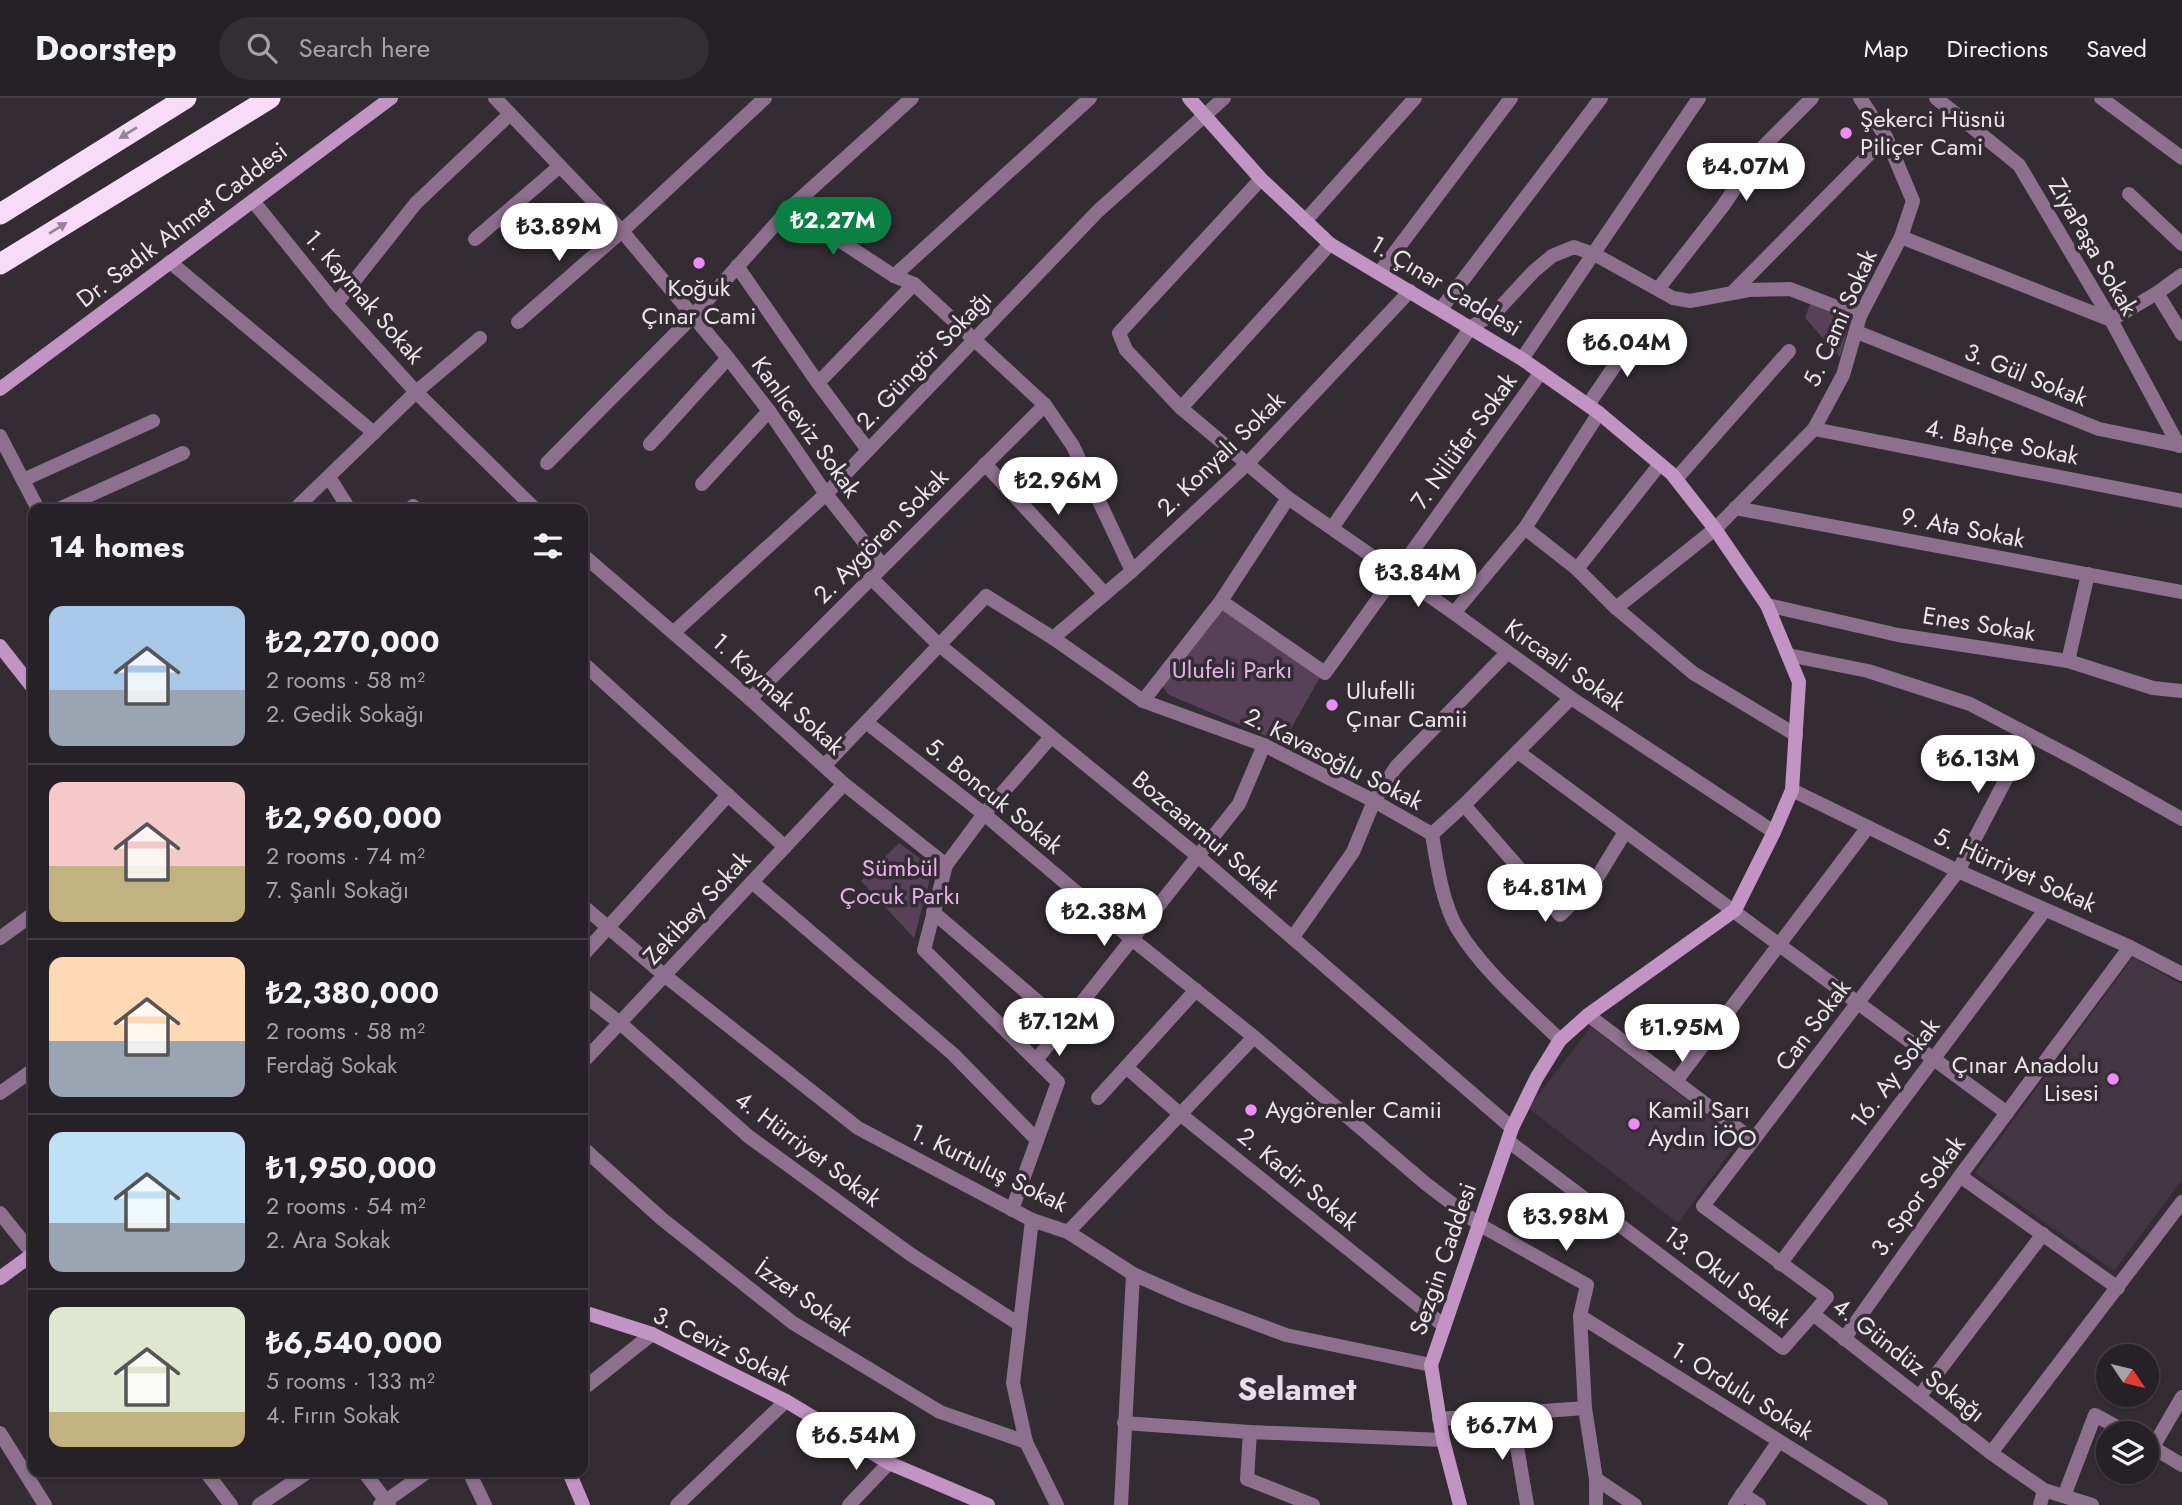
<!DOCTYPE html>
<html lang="en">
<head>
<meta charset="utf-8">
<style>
  body { margin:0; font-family:Jost,sans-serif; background:#322e32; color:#f1f3f6; height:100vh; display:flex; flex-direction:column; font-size:26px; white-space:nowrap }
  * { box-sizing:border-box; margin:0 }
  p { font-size:23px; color:#a4a3a7 }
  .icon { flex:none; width:38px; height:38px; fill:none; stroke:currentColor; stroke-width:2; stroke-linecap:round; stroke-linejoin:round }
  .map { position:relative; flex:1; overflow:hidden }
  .drawer { position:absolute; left:28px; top:406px; width:560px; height:973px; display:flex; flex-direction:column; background:#262126; border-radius:14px; box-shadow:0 2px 5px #0004,0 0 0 2px #423e43 }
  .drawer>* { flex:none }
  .needle { width:46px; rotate:125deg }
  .controls { position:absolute; left:2096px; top:1246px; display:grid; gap:14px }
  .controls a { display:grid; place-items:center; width:63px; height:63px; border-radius:50%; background:#262126; box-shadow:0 2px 5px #0004,0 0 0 2px #423e43; font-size:35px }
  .price { position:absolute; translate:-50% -60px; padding:0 16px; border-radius:24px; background:#fff; color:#222; font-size:23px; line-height:46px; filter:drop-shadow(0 2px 4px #0008) }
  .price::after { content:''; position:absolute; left:50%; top:42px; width:21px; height:16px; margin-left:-10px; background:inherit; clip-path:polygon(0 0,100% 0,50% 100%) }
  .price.current { background:#0b8043; color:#fff }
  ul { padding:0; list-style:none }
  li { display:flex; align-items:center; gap:21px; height:175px; padding:0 21px }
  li+li { border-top:2px solid #423e43 }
  li span { display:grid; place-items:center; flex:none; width:196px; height:140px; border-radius:14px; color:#555 }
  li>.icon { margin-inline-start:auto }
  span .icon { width:84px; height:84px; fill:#fffc; stroke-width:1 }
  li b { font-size:30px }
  h2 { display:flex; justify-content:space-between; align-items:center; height:84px; padding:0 21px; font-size:30px }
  header { display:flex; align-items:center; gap:42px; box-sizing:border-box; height:98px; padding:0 35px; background:#262126; border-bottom:2px solid #423e43 }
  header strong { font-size:33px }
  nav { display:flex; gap:38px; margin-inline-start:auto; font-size:24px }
  .search { width:490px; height:63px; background:#322e32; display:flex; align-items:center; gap:18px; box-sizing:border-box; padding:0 24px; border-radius:38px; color:#a4a3a7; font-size:26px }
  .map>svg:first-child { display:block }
</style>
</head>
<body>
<header>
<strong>Doorstep</strong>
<div class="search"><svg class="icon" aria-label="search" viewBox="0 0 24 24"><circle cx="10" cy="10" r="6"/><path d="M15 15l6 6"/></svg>Search here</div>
<nav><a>Map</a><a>Directions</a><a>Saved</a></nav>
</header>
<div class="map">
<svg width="2182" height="1407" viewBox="0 0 2182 1407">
  <rect width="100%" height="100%" fill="#332c33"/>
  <g fill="#423642">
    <path d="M2133,859L2182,887V1082L2114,1173L1975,1075Z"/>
    <path d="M1591,929L1739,1042L1678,1125L1528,1010Z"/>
  </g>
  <g fill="#584059">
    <path d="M1810,206L1850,223L1840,259L1805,220Z"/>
    <path d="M1223,506L1320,579L1283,645L1169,597L1161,586Z"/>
    <path d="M899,745L933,770L914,840L861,783Z"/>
  </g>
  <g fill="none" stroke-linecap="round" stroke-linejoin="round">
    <g stroke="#8c708d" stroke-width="14">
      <path d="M495,0L622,133L728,260L769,313L826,396L883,468"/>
      <path d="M1936,0L2019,67L2111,222L2179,348"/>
      <path d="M2101,0L2182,60"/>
      <path d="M1261,81L1119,235L1126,252L1181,310L1288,400L1454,515L1571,600L1774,734"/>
      <path d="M2129,96L2182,146"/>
      <path d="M253,103L336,206L416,294L535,411"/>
      <path d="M790,110L894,178L914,186L1045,307L1073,348L1132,473"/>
      <path d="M1305,123L1415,0"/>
      <path d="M1901,139L2111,222L2157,195L2182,177"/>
      <path d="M475,141L560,68"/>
      <path d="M170,164L374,335"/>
      <path d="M737,168L818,285L868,352"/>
      <path d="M1380,174L1511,0"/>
      <path d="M894,178L1090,0"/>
      <path d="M1658,191L1723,108L1763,49L1812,0"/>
      <path d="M1732,195L1886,39"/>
      <path d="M2157,195L2182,236"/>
      <path d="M336,206L416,105L510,16"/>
      <path d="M1441,211L1601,0"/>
      <path d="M518,224L622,133L765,0"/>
      <path d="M1857,234L2099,331L2182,348"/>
      <path d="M1522,261L1699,0"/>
      <path d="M818,285L914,186"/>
      <path d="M1588,307L1637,235"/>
      <path d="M1181,310L1330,146"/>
      <path d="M1814,331L2182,403"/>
      <path d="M0,338L38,411"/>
      <path d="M650,346L728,260"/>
      <path d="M547,365L692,219L790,110L912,0"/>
      <path d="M985,366L1105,496"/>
      <path d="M329,379L349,411"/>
      <path d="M1676,381L1789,253"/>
      <path d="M23,382L153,323"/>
      <path d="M702,386L769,313"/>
      <path d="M1735,410L2182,494"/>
      <path d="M59,411L183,355"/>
      <path d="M295,411L416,294L480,240"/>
      <path d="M410,411L413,408L417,411"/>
      <path d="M1332,430L1471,229L1495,215L1533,174L1552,158L1574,149L1594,156L1673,200L1690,203L1749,192L1790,191L1860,218"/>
      <path d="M1525,430L1577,471L1616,510L1693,575L1796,637"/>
      <path d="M583,457L750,601L844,686L946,767"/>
      <path d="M1577,471L1660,366"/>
      <path d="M871,480L938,546L1199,759L1512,1030"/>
      <path d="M1221,503L1325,575L1541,274"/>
      <path d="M1767,507L1898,537L2068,563L2153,590L2182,593"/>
      <path d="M1616,510L1715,431L1814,331L1843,277L1860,218L1901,139L1913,103L1886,39L1860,0"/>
      <path d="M1454,515L1525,430L1599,315"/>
      <path d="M674,534L826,396L1098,113L1224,0"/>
      <path d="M1053,540L1132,473L1247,366L1410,193"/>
      <path d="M1788,557L1868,573L1970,606L2079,663L2182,721"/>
      <path d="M2068,563L2088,476"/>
      <path d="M583,565L785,749"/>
      <path d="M750,601L1045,307"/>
      <path d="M1143,603L1221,503L1288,400"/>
      <path d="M867,625L984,716L1133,842L1254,939L1425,1085L1480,1127L1587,1187L1580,1218L1585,1310L1596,1381V1407"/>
      <path d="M2029,637L1958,773L1703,1108L1827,1199L1813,1216L1991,1355L2044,1392L2092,1407"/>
      <path d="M1518,654L2007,1015"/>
      <path d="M824,668L986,498L1053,540L1143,603L1264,647L1374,703L1432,736C1437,766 1442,804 1457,830C1483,873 1524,907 1560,942"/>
      <path d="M1792,692L1958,773L2130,849L2182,876"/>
      <path d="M1464,707L1560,817L1595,783L1625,734"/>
      <path d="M1432,736L1464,707L1571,600"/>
      <path d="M752,784L953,956L1037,1042"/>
      <path d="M583,808L664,877L858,1030L1032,1122L1068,1134L1133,1176L1187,1200L1286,1237L1431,1267"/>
      <path d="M933,814L1064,926"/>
      <path d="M1293,839L1353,754L1374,703L1396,669L1507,555"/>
      <path d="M0,840L33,816"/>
      <path d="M583,857L728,697"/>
      <path d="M583,896L620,925L748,1038L910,1156L1019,1226"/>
      <path d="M1588,917L1753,1042"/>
      <path d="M1037,961L1239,706L1264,647"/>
      <path d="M583,964L844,686"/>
      <path d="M1126,969L1180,1016L1443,1227"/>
      <path d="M1676,983L1868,729"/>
      <path d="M0,995L33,972"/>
      <path d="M1098,1000L1196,892"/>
      <path d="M1508,1043L1783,1250L1813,1216"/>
      <path d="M583,1050L662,1121L793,1225L940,1314L1026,1344"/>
      <path d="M1960,1078L2118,1190"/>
      <path d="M1012,1112L1058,984L924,852L946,767L984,716L1051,639"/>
      <path d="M0,1115L33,1156"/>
      <path d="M1032,1122L1013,1285L1026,1344L1057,1407"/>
      <path d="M1068,1134L1254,939"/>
      <path d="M1780,1166L2045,812"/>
      <path d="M1580,1218L1881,1407"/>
      <path d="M1844,1241L1960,1078L2130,849"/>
      <path d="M583,1291L652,1236"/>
      <path d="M1919,1299L2043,1136"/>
      <path d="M1511,1314L1527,1407"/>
      <path d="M1439,1321L1585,1310"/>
      <path d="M1124,1325L1250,1334L1443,1342"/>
      <path d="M1250,1334L1247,1381L1313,1407"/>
      <path d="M0,1335L45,1407"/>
      <path d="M2147,1346L2182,1367"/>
      <path d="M2153,1349L2182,1299"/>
      <path d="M1991,1355L2182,1104"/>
      <path d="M206,1374L231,1407"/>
      <path d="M364,1374L389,1407"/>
      <path d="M469,1374L485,1407"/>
      <path d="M1596,1381L1635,1407"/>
      <path d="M1742,1396L1759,1407"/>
      <path d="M2064,1398L2095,1317L2128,1335"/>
      <path d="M259,1407L308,1374"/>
      <path d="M380,1407L427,1374"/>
      <path d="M677,1407L786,1303"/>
      <path d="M849,1407L889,1365"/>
      <path d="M1121,1407L1133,1176"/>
      <path d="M1735,1407L1779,1343"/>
      <path d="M2040,1407L2044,1392"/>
    </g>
    <g stroke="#c194c3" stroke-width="14">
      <path d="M1189,0L1261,81L1330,146L1522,261L1599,315L1672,376L1715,431L1767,507L1799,584L1792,692L1774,734L1735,812L1588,917L1560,942L1537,979L1512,1030L1431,1267L1443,1342L1460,1407"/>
      <path d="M0,291L391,0"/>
      <path d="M0,548L33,590"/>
      <path d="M0,1180L33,1156"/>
      <path d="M583,1214L652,1236L786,1303L889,1365L988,1407"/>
      <path d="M569,1374L583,1407"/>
    </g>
    <g stroke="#f7dbf8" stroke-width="21">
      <path d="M0,116L186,0"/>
      <path d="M0,166L270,0"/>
    </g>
  </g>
  <defs><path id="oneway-solid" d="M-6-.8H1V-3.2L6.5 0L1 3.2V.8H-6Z" transform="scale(1.75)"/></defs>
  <g fill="#958496">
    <use href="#oneway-solid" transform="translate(128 35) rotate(148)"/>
    <use href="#oneway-solid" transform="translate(58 130) rotate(-32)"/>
  </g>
  <g fill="#ef8bf7" stroke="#332c33" stroke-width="2.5">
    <circle cx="1846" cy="35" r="7"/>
    <circle cx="699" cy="165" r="7"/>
    <circle cx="1332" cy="607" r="7"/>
    <circle cx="2113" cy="981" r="7"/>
    <circle cx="1251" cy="1012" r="7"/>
    <circle cx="1634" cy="1026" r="7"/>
  </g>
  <g text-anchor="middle" stroke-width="7" stroke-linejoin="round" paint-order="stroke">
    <g font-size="24" fill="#e9e5e9" stroke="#332c33" text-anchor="start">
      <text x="1860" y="29">Şekerci Hüsnü<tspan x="1860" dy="28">Piliçer Cami</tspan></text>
      <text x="699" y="198" text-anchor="middle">Koğuk<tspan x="699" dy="28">Çınar Cami</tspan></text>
      <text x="1346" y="601">Ulufelli<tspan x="1346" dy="28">Çınar Camii</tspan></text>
      <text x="2099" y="975" text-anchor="end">Çınar Anadolu<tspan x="2099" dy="28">Lisesi</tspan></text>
      <text x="1265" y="1020">Aygörenler Camii</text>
      <text x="1648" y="1020">Kamil Sarı<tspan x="1648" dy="28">Aydın İÖO</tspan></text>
    </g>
    <g font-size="24" fill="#e9e5e9" stroke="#332c33">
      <text transform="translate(182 127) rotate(-37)" y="8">Dr. Sadık Ahmet Caddesi</text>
      <text transform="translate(2093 149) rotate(60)" y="8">ZiyaPaşa Sokak</text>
      <text transform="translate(1446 188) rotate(31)" y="8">1. Çınar Caddesi</text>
      <text transform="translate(364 199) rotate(49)" y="8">1. Kaymak Sokak</text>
      <text transform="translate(1840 220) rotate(-66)" y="8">5. Cami Sokak</text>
      <text transform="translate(924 262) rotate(-46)" y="8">2. Güngör Sokağı</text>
      <text transform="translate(2026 277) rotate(22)" y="8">3. Gül Sokak</text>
      <text transform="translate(806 329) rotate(54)" y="8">Kanlıceviz Sokak</text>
      <text transform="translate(1464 343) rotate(-54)" y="8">7. Nilüfer Sokak</text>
      <text transform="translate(2002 344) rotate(11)" y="8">4. Bahçe Sokak</text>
      <text transform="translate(1221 356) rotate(-44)" y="8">2. Konyalı Sokak</text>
      <text transform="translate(1963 430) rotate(11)" y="8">9. Ata Sokak</text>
      <text transform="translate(881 438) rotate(-45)" y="8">2. Aygören Sokak</text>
      <text transform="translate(1979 526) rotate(9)" y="8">Enes Sokak</text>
      <text transform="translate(1565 567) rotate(35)" y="8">Kırcaali Sokak</text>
      <text transform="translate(778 596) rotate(42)" y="8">1. Kaymak Sokak</text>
      <text transform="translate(1334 661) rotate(27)" y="8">2. Kavasoğlu Sokak</text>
      <text transform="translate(994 698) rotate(39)" y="8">5. Boncuk Sokak</text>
      <text transform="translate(1206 737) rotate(40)" y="8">Bozcaarmut Sokak</text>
      <text transform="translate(2015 772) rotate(24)" y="8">5. Hürriyet Sokak</text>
      <text transform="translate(697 810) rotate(-47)" y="8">Zekibey Sokak</text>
      <text transform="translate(1813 927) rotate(-53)" y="8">Can Sokak</text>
      <text transform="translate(1895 975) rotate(-53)" y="8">16. Ay Sokak</text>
      <text transform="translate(808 1051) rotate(37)" y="8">4. Hürriyet Sokak</text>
      <text transform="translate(989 1070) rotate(26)" y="8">1. Kurtuluş Sokak</text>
      <text transform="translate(1298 1081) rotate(39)" y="8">2. Kadir Sokak</text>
      <text transform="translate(1918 1098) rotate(-54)" y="8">3. Spor Sokak</text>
      <text transform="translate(1443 1161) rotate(-71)" y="8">Sezgin Caddesi</text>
      <text transform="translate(1727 1179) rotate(37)" y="8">13. Okul Sokak</text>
      <text transform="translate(804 1200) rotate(35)" y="8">İzzet Sokak</text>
      <text transform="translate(722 1248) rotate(26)" y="8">3. Ceviz Sokak</text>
      <text transform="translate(1909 1262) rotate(38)" y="8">4. Gündüz Sokağı</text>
      <text transform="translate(1742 1293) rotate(32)" y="8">1. Ordulu Sokak</text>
    </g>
    <g font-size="24" fill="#e4b1e7" stroke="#332c33">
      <text x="1232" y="580">Ulufeli Parkı</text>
      <text x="900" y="778">Sümbül<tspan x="900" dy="28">Çocuk Parkı</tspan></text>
    </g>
    <g font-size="32" font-weight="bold" fill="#e6dde7" stroke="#332c33">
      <text x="1297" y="1302">Selamet</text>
    </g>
  </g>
</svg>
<div class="controls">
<a><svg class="needle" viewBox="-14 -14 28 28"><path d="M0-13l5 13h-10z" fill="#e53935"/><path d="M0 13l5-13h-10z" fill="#a4a3a7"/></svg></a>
<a><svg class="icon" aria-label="layers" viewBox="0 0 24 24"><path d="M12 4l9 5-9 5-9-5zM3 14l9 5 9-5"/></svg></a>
</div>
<b class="price" style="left:1746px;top:105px">₺4.07M</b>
<b class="price current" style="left:833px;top:159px">₺2.27M</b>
<b class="price" style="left:559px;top:165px">₺3.89M</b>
<b class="price" style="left:1627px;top:281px">₺6.04M</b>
<b class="price" style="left:1058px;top:419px">₺2.96M</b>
<b class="price" style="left:1418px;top:511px">₺3.84M</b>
<b class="price" style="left:1978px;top:697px">₺6.13M</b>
<b class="price" style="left:1545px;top:826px">₺4.81M</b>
<b class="price" style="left:1104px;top:850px">₺2.38M</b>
<b class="price" style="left:1059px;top:960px">₺7.12M</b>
<b class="price" style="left:1682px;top:966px">₺1.95M</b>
<b class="price" style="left:1566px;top:1155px">₺3.98M</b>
<b class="price" style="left:1502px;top:1364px">₺6.7M</b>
<b class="price" style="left:856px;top:1374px">₺6.54M</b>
<section class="drawer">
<h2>14 homes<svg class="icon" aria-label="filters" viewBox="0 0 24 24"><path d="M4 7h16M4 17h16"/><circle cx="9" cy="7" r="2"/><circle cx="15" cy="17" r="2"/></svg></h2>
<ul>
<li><span style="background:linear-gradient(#a9c7e8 60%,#9aa5b1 0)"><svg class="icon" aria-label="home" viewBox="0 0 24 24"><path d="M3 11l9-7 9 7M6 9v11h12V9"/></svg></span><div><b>₺2,270,000</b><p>2 rooms · 58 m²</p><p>2. Gedik Sokağı</p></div></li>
<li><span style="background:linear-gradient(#f6c9c9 60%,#c2b280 0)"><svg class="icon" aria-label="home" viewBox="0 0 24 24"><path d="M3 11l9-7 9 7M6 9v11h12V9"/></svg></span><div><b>₺2,960,000</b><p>2 rooms · 74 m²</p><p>7. Şanlı Sokağı</p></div></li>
<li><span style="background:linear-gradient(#ffd9b3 60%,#9aa5b1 0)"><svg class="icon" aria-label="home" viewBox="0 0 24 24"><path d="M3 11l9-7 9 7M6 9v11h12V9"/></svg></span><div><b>₺2,380,000</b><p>2 rooms · 58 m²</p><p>Ferdağ Sokak</p></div></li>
<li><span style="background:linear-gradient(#bfe0f5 65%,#9aa5b1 0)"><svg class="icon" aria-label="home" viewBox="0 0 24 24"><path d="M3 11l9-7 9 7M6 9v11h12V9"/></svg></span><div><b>₺1,950,000</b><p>2 rooms · 54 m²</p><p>2. Ara Sokak</p></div></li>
<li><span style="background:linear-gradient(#dfe7d0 75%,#c2b280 0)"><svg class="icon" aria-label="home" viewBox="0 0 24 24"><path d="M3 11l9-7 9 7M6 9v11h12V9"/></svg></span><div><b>₺6,540,000</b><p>5 rooms · 133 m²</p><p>4. Fırın Sokak</p></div></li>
</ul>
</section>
</div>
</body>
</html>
